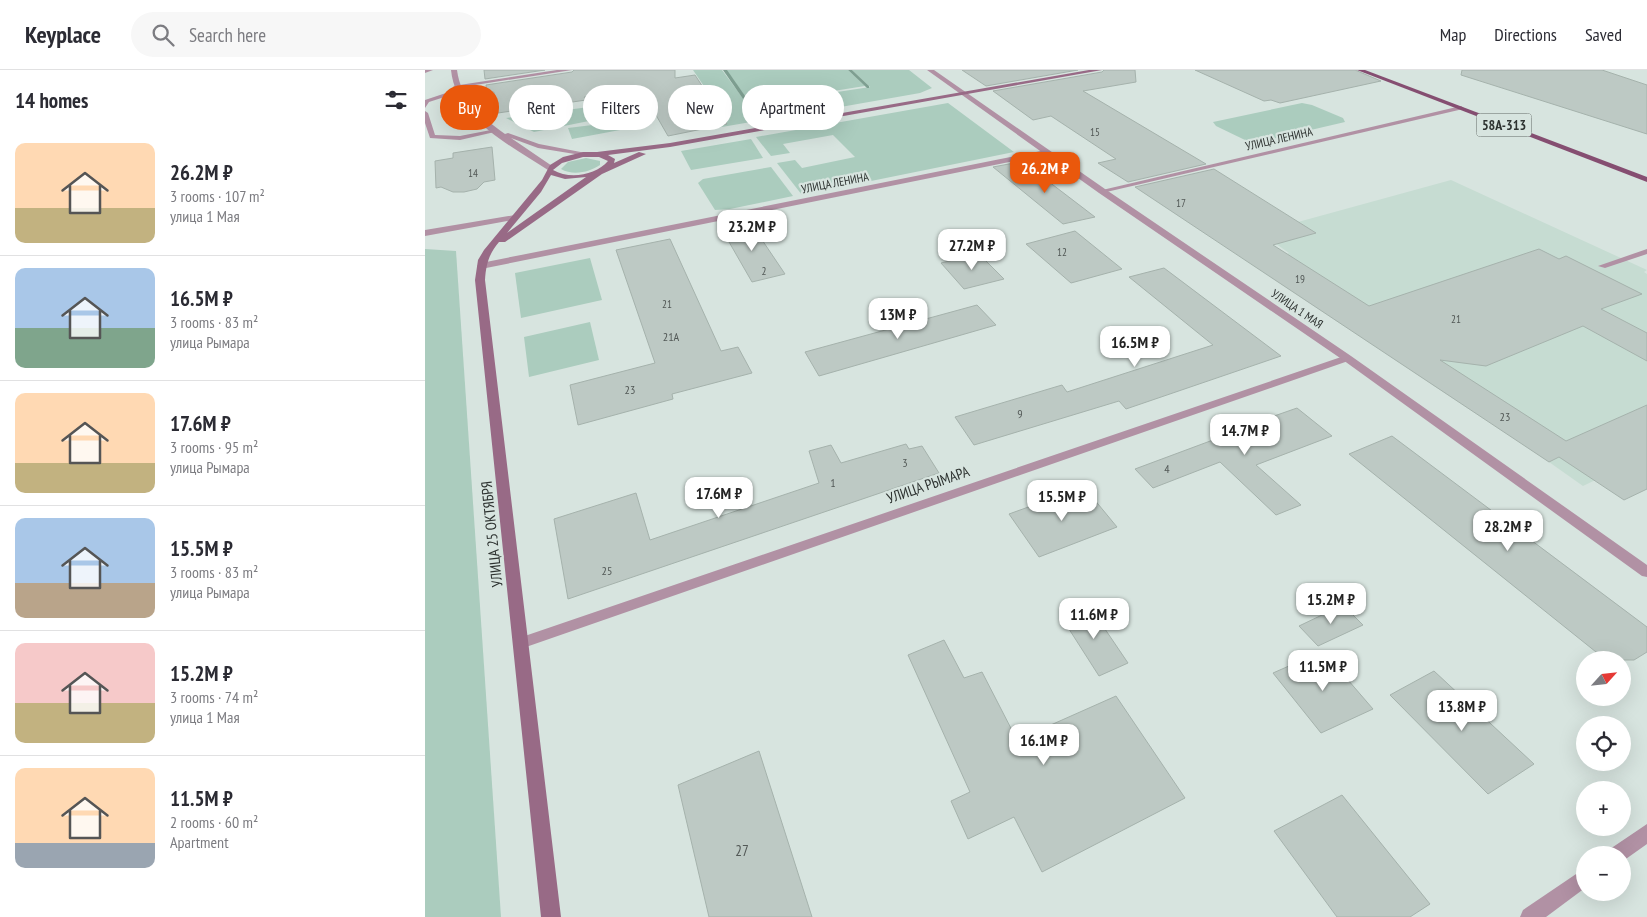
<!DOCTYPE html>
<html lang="en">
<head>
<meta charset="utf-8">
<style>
  body { margin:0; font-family:"PT Sans Narrow",sans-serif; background:#f7f7f7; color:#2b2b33; height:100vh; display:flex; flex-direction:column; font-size:19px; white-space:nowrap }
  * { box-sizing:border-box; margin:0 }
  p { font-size:16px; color:#7c7c81 }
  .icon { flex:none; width:28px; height:28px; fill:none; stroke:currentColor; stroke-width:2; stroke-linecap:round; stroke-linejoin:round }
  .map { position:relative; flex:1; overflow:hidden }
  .details { display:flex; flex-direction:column; background:#fff; width:425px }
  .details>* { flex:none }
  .guide { position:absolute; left:15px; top:15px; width:475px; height:45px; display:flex; gap:10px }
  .needle { width:32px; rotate:63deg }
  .controls { position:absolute; left:1151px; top:581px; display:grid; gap:10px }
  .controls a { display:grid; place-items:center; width:55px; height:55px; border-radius:50%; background:#fff; box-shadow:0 5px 20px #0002; font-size:25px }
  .price { position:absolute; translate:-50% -42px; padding:0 11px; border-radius:10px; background:#fff; color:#222; font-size:16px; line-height:32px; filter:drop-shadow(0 1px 2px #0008) }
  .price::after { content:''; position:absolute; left:50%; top:30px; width:15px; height:11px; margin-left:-8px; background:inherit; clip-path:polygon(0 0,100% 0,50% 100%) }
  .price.active { background:#ea580c; color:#fff }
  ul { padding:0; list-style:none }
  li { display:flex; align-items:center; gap:15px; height:125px; padding:0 15px }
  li+li { border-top:1px solid #e1e1e2 }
  li span { display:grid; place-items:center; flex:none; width:140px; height:100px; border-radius:10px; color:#555 }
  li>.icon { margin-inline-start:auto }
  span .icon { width:60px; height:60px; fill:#fffc; stroke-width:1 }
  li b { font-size:21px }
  h2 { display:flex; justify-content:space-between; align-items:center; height:60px; padding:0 15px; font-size:21px }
  .pill { padding:0 18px; border-radius:22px; background:#fff; box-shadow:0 5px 20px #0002; font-size:18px; line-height:45px }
  .pill.active { background:#ea580c; color:#fff }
  header { display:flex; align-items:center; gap:30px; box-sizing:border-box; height:70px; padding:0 25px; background:#fff; border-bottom:1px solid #e1e1e2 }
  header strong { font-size:24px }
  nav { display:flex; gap:28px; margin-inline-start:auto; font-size:18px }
  .search { width:350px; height:45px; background:#f7f7f7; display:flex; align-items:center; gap:12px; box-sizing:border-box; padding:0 18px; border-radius:28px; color:#7c7c81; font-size:19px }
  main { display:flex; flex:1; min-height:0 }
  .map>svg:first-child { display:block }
</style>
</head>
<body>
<header>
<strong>Keyplace</strong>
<div class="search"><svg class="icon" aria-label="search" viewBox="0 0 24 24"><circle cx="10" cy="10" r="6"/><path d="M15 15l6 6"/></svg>Search here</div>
<nav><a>Map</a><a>Directions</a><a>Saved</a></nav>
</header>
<main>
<section class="details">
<h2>14 homes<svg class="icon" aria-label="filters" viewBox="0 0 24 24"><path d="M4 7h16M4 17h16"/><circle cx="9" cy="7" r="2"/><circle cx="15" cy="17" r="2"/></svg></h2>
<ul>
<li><span style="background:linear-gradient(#ffd9b3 65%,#c2b280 0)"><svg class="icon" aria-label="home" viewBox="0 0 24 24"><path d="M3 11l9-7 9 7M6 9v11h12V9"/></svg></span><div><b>26.2M ₽</b><p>3 rooms · 107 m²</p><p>улица 1 Мая</p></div></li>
<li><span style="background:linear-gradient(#a9c7e8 60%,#7fa58c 0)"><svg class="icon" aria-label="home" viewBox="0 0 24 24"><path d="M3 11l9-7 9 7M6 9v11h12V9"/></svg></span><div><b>16.5M ₽</b><p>3 rooms · 83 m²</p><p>улица Рымара</p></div></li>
<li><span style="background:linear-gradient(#ffd9b3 70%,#c2b280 0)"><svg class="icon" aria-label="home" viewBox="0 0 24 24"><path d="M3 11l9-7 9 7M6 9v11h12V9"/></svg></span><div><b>17.6M ₽</b><p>3 rooms · 95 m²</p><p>улица Рымара</p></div></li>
<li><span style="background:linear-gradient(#a9c7e8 65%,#b9a48a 0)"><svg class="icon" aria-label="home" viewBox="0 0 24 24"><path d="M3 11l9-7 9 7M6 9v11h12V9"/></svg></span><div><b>15.5M ₽</b><p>3 rooms · 83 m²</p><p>улица Рымара</p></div></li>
<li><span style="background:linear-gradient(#f6c9c9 60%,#c2b280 0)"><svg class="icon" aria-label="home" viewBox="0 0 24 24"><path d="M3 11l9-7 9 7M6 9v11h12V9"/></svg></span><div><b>15.2M ₽</b><p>3 rooms · 74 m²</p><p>улица 1 Мая</p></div></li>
<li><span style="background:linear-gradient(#ffd9b3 75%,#9aa5b1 0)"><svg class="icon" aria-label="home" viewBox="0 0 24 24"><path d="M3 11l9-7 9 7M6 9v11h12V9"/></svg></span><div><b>11.5M ₽</b><p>2 rooms · 60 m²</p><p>Apartment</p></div></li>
</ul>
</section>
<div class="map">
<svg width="1222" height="847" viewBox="0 0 1222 847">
  <rect width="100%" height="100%" fill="#d7e4df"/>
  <path fill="#c6dcd2" d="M1026,110L1222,200L1219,202L1222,204V419L1191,400L1158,416L1124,392L1152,379L1009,316L862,184L864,183L847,171L877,155L873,152Z"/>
  <g fill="#abccbe">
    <path d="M268,0H297L323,35L366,29L378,43L291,58L274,31L287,28Z"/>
    <path d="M300,0H423L440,16L326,34Z"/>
    <path d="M427,0H484L507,18L495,23L387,42L373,28L445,17Z"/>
    <path d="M210,30L218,42L175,47L170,37Z"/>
    <path d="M523,33L589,82L377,125L352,93L370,90L377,98L430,87L408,65L358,74L365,83L346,86L331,67Z"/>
    <path d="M877,33L887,35L918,48L920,52L834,72L820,70L791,56L788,52Z"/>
    <path d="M164,37L169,50L109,62L81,48Z"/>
    <path d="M192,52L195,60L147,69L143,58Z"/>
    <path d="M326,69L338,88L266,100L256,81Z"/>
    <path d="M161,88L175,91V95C165,102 148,106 136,99L143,92Z"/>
    <path d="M346,97L368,126L305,139L290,140L273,113L278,109Z"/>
    <path d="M0,179L31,181L76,847H0Z"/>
    <path d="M165,188L177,230L96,248L90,203Z"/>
    <path d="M165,252L174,290L104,307L99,267Z"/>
  </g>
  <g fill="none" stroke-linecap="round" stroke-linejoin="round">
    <g fill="#7e9f91" fill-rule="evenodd">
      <path d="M298,0H302L327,36H323Z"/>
      <path d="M423,0H427L444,16V18H442Z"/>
    </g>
  </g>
  <g fill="#bdc9c4" stroke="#a5b2ac">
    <path d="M59,0H120L60,9Z"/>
    <path d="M149,0H250V8L270,5L302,54L243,66L216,19L159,27L161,30L73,43L69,22L62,23L61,15L147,2Z"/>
    <path d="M537,0H653L561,16Z"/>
    <path d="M679,0H710L711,12L658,21L781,94L703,112L673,93L691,89L626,46L608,50L568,21L677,2Z"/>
    <path d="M770,0H930L956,11L855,33L846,30L839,31Z"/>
    <path d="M1037,0H1177L1222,15V64L1036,5Z"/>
    <path d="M67,77L70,110L59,112L52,119L39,122H28L16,117L11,118L10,91L28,88V83Z"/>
    <path d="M589,93L615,105L670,147L638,154L568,97Z"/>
    <path d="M789,99L891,163L848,175L944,236L1114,179L1134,189L1141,186L1217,224L1176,239L1222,263V291L1158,256L1061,296L1015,290L1141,371L1222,335V419L1199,430L1134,387L1124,392L710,117Z"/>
    <path d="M325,152L360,204L327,212L296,158Z"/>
    <path d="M650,161L697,199L646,213L601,174Z"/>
    <path d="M245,169L296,281L313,277L327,303L247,324L248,329L153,355L145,315L230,293L191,180Z"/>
    <path d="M549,185H555L579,209L539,219L516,193Z"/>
    <path d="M739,198L856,286L701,339L694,331L549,375L530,347L637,315L642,322L788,275L704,207Z"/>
    <path d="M552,235L571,255L394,306L380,282Z"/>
    <path d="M872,338L907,366L831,395L876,435L851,445L795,392L728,418L710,399L796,367L795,365Z"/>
    <path d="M967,366L1222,557V582L1209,590H1181L924,384Z"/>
    <path d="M481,374L484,379L497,376L514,403L143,529L129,449L211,423L225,470L394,413L384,381L406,375L416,393Z"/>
    <path d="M659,417L692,457L614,487L584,444Z"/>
    <path d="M663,534L703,593L674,606L635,545Z"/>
    <path d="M918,535L938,555L893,576L874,556Z"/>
    <path d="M519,570L539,608L557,602L592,670L691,626L760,728L617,802L589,747L543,769L526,731L545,722L483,585Z"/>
    <path d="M898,581L948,639L896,663L848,603Z"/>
    <path d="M1009,601L1109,694L1063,724L965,625Z"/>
    <path d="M334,681L387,847H284L253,715Z"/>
    <path d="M917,725L1005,834L985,847H912L849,761Z"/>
  </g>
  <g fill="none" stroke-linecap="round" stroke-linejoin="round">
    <g fill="#b191a4" fill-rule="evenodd">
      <path d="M0,0H8L0,3Z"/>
      <path d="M33,19L35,22L4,32L0,38V30Z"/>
      <path d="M0,41L3,43L10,65L35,66L71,59L74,61L35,70L5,68L0,53Z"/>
      <path d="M1222,179V184L1180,198L1173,196Z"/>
    </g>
    <path fill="#b191a4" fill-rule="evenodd" d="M90,145H93V149L0,166V160Z"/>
    <g fill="#b191a4" fill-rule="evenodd">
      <path d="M132,0H147L31,18L28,16Z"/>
      <path d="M1036,36L1039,38L1038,39L677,123L673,121Z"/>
      <path d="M621,80L625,82L624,84L56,199L52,196L56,193Z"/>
      <path d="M922,285L927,288L926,290L101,577L96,579L91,577L89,573L91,569Z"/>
      <path d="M1222,754V774L1198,791V785H1182L1185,779Z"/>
      <path d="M1160,798V818L1121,847H1095L1098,840Z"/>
    </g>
    <g fill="#b191a4" fill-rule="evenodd">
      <path d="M26,0H32C36,30 56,47 80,64L83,63L114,74L166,84L162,86L113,78L86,68L130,98L123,100C86,76 31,49 26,0Z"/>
      <path d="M502,0H509L680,119L926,286L1222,495V507L1217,506L918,290L674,123Z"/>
    </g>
    <path fill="#986a86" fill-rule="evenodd" d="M664,0H677L245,77L183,85L190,89L189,93L214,82L221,84L177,104L80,172H74C64,184 61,194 60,210L136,847H116L50,210L53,190L59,180L117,110L125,95L138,87L158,82H172L245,73ZM158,87H174L183,91C171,105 145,110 128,100L137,93ZM126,105L140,109L161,107L82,163L116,122Z"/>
    <path fill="#854e71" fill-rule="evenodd" d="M932,0H940L1222,107V112Z"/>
  </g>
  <g text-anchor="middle" stroke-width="4.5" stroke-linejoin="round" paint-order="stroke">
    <g font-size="11" fill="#525856">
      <text x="670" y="66">15</text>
      <text x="48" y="107">14</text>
      <text x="756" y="137">17</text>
      <text x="637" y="186">12</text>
      <text x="339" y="205">2</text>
      <text x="875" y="213">19</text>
      <text x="242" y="238">21</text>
      <text x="1031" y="253">21</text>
    </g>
    <g font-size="12" fill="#2e3331" stroke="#d7e4df">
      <text transform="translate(854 69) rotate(-13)" y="4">УЛИЦА ЛЕНИНА</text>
      <text transform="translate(410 113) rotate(-11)" y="4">УЛИЦА ЛЕНИНА</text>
      <text transform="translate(872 239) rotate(34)" y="4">УЛИЦА 1 МАЯ</text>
    </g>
    <g font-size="12" fill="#525856">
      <text x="246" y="271">21А</text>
      <text x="205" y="324">23</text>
      <text x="595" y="348">9</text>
      <text x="1080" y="351">23</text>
      <text x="480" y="397">3</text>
      <text x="742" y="403">4</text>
      <text x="408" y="417">1</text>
      <text x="182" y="505">25</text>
    </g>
    <rect fill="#d7e4df" stroke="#616865" stroke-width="1" x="1051.5" y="43.5" width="55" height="23" rx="4"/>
    <g font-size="14" font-weight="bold" fill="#2e3331">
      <text x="1079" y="60">58А-313</text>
    </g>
    <g font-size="15" fill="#2e3331" stroke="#d7e4df">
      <text transform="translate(503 415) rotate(-19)" y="5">УЛИЦА РЫМАРА</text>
      <text transform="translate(67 464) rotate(-96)" y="5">УЛИЦА 25 ОКТЯБРЯ</text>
    </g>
    <g font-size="15" fill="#525856">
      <text x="317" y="786">27</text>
    </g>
  </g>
</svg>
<div class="controls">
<a><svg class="needle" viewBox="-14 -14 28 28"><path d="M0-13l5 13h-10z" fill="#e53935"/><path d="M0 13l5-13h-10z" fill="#7c7c81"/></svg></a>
<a><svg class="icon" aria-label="locate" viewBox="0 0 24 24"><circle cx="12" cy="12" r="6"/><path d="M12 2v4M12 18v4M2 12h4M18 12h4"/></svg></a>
<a>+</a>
<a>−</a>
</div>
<b class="price active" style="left:620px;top:124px">26.2M ₽</b>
<b class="price" style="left:327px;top:182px">23.2M ₽</b>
<b class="price" style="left:547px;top:201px">27.2M ₽</b>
<b class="price" style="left:473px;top:270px">13M ₽</b>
<b class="price" style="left:710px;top:298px">16.5M ₽</b>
<b class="price" style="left:820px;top:386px">14.7M ₽</b>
<b class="price" style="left:294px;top:449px">17.6M ₽</b>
<b class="price" style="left:637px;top:452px">15.5M ₽</b>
<b class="price" style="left:1083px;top:482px">28.2M ₽</b>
<b class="price" style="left:906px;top:555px">15.2M ₽</b>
<b class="price" style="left:669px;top:570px">11.6M ₽</b>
<b class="price" style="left:898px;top:622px">11.5M ₽</b>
<b class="price" style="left:1037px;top:662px">13.8M ₽</b>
<b class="price" style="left:619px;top:696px">16.1M ₽</b>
<div class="guide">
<a class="pill active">Buy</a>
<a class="pill">Rent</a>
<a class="pill">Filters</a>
<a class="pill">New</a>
<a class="pill">Apartment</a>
</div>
</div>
</main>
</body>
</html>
